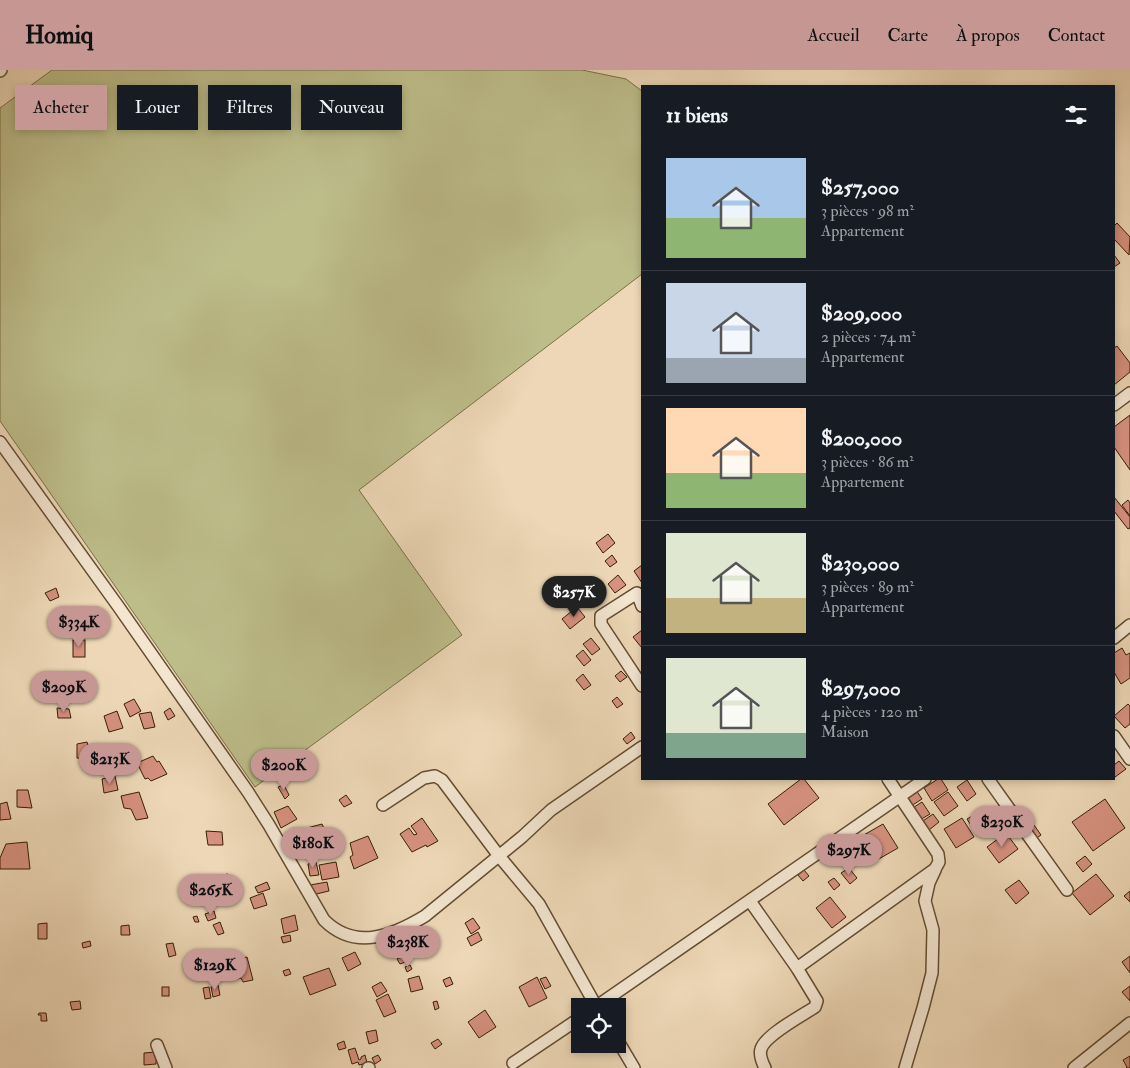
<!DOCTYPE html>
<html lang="fr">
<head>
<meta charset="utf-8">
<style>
  body { margin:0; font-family:"IM FELL Double Pica",serif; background:#20242c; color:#f1f3f6; height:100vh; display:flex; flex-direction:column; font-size:19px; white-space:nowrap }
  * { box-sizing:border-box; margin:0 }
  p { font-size:16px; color:#9ea1a6 }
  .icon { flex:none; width:28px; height:28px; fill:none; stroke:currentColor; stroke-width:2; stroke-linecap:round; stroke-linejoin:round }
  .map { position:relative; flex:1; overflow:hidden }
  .side { position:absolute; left:641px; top:15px; width:474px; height:695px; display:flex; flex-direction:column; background:#171b24; border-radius:0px; box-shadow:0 2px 8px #0003 }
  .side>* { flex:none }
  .guide { position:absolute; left:15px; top:15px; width:475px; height:45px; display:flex; gap:10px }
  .buttons { position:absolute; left:571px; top:928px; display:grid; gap:10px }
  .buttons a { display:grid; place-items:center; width:55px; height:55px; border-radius:0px; background:#171b24; box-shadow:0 2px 8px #0003; font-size:25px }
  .price { position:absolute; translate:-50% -42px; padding:0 11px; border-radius:18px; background:#c59692; color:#111; font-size:16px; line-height:32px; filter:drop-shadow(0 1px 2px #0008) }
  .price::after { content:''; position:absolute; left:50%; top:30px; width:15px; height:11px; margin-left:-8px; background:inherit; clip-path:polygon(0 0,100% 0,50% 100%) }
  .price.current { background:#222; color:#fff }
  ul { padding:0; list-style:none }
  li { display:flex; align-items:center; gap:15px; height:125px; padding:0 25px }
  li+li { border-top:1px solid #363941 }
  li span { display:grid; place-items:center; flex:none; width:140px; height:100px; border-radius:0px; color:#555 }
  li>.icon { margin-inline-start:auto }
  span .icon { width:60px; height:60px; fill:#fffc; stroke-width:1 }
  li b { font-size:21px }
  h2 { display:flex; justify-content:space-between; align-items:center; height:60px; padding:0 25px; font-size:21px }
  .tag { padding:0 18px; border-radius:0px; background:#171b24; box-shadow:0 2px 8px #0003; font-size:18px; line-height:45px }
  .tag.current { background:#c59692; color:#111 }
  header { display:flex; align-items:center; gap:30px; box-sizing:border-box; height:70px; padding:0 25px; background:#c59692; color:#111 }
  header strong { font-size:24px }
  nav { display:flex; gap:28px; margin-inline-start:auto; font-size:18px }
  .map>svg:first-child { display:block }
</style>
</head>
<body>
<header>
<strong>Homiq</strong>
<nav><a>Accueil</a><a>Carte</a><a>À propos</a><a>Contact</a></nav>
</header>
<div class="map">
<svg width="1130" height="998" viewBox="0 0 1130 998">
  <rect width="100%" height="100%" fill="#edd7b6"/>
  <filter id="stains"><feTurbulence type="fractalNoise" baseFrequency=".004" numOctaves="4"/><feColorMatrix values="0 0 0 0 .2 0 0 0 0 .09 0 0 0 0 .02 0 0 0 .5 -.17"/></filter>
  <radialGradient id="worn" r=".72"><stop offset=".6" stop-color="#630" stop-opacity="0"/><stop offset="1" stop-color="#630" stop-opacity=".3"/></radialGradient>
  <path fill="#bdbd8a" stroke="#7a6e48" d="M52,0H582L626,9L642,21V204L359,420L462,565L255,717L0,351V38Z"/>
  <g fill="#d6917f" stroke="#371e05">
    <path d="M1117,153L1130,167L1129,185L1114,169V156Z"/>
    <path d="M1114,185L1120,193L1114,197Z"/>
    <path d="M1117,276L1130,293V302L1114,315V278Z"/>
    <path d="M1130,345V400L1114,377V357Z"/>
    <path d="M1114,427L1130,447V458L1128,459L1114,441Z"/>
    <path d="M1128,430L1130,433V446L1122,435Z"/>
    <path d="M608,464L615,473L603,483L596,473Z"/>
    <path d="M612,485L617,492L610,497L605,491Z"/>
    <path d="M642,495V513L634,501Z"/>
    <path d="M618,505L626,515L615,523L608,514Z"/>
    <path d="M56,518L59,527L50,531L45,523Z"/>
    <path d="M577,537L585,547L570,559L562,549Z"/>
    <path d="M642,560V578L633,567Z"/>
    <path d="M591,568L600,579L592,585L583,574Z"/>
    <rect x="73" y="570" width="12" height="17"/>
    <path d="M1122,578L1126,585L1130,583V608L1121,614L1114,602V583Z"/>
    <path d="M583,580L591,590L584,596L576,586Z"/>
    <path d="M621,601L627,607L620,612L615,606Z"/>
    <path d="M583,604L591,615L584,620L576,610Z"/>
    <path d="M617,627L623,634L617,638L612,631Z"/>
    <path d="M134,629L141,641L130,647L124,634Z"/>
    <path d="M1128,634L1130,636V654L1125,658L1114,646Z"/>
    <path d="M57,638L69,639L71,648H58Z"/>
    <path d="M170,638L175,646L168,650L164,642Z"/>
    <path d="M117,641L123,658L109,662L104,646Z"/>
    <path d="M151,642L155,657L144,659L139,644Z"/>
    <path d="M631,662L635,668L627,674L623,669Z"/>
    <path d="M87,672L92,689L77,688V674Z"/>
    <path d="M153,686L157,692L159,691L167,704L151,711L148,708L145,709L137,693Z"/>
    <path d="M1119,691L1126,699L1115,707L1114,705V695Z"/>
    <path d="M115,706L118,720L104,723L102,709Z"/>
    <path d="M801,709H804L819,728L784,755L768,734Z"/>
    <path d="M938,709H941L948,720L932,731L924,718Z"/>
    <path d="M967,710L976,724L967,731L957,717Z"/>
    <path d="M284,715L289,725L285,729L278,717Z"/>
    <path d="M17,720H28L32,738L17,737Z"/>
    <path d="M916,720L922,729L911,736L905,727Z"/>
    <path d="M139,722L148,748L136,750L131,739L124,738L121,726Z"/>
    <path d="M948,722L958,736L944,746L934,732Z"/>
    <path d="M346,725L352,733L344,737L339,730Z"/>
    <path d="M1105,729L1125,758L1093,781L1072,752Z"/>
    <path d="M7,732L11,749L0,750V734Z"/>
    <path d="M922,732L930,744L918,751L911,739Z"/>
    <path d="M288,736L297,749L281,758L274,742Z"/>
    <path d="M1026,741L1034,753L1025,759L1017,747Z"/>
    <path d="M978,743L986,755L975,762L967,749Z"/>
    <path d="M933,744L939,752L929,760L923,751Z"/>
    <path d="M422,748L438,771L427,777L426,775L412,782L400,764L409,758L414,765L417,764L411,756Z"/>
    <path d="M962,748L974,767L956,778L944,759Z"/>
    <path d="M322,754L330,772L307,779L302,767L309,765L307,758Z"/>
    <path d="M883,754L898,778L877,790L862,766Z"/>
    <path d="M1034,755L1041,765L1034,770L1027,760Z"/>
    <path d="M206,761L222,762L223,775H208Z"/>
    <path d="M1006,763L1018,779L999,793L987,777Z"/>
    <path d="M368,766L378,788L354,799L350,787L353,785L350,773Z"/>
    <path d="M27,772L30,799H0V788L6,774Z"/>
    <path d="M1085,786L1092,794L1083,802L1076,793Z"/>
    <path d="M316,792L319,805L310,806L308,794Z"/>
    <path d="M336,792L339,807L322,810L319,795Z"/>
    <path d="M849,798L857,808L850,814L841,803Z"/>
    <path d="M804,800L809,806L803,811L798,805Z"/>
    <path d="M228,804L231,816L215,820L212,807Z"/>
    <path d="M1096,804L1114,826L1090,845L1072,823Z"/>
    <path d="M834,808L840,815L834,820L828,812Z"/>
    <path d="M1019,810L1029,823L1016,834L1005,820Z"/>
    <path d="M267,812L270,819L258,823L255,817Z"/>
    <path d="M327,812L329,821L312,825L310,815Z"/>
    <path d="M1130,821V832L1124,826Z"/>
    <path d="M263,823L267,835L254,839L250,828Z"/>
    <path d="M202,824L207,832L201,836L196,828Z"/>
    <path d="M830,827L846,847L832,858L816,838Z"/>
    <path d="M214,841L216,848L208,851L205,844Z"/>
    <path d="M295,845L298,860L284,864L281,849Z"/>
    <path d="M197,846L199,852H195L193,847Z"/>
    <path d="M473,848L480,858L471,864L465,853Z"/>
    <path d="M220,852L224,863L218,865L213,855Z"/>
    <path d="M47,853V869H38V854Z"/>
    <path d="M129,855L130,865H121V856Z"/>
    <path d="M478,862L482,870L471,876L467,868Z"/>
    <path d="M290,865L291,871L283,873L281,867Z"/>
    <path d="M90,871L91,876L83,878L82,873Z"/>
    <path d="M173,873L176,885L169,887L166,874Z"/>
    <path d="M355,882L361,894L348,901L342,888Z"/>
    <path d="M405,885L408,891L400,894L397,889Z"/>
    <path d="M1130,886V903L1122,892Z"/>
    <path d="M247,887L253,910L243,912L241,908L233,910L229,896L233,895L232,891Z"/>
    <path d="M410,895L412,899L407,902L405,897Z"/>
    <path d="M329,898L336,915L310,925L303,907Z"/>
    <path d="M289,899L291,904L285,906L283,901Z"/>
    <path d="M419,906L423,919L411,922L408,909Z"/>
    <path d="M450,907L453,914L446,917L443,910Z"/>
    <path d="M537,907L547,928L529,937L519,917Z"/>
    <path d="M546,907L551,916L545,919L540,909Z"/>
    <path d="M381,912L387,921L377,927L372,917Z"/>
    <path d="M218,915L220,925L213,927L211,917Z"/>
    <path d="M1130,916V931L1122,922Z"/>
    <rect x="162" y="917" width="7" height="9"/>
    <path d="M209,917L211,928L205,929L203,918Z"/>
    <path d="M388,924L396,942L384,947L376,930Z"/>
    <path d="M80,931L81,939L72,940L70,932Z"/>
    <path d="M437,931L439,938L435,940L433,932Z"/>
    <path d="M485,940L496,957L479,968L468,952Z"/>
    <path d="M39,943H46L47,951H41V945H38Z"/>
    <path d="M376,960L378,971L369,974L366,962Z"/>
    <path d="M438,969L442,974L435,979L431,973Z"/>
    <path d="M344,971L346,978L339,980L337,974Z"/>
    <path d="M355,978L359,990L361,989V987L365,985L367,993L359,995L358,992L352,994L348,980Z"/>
    <path d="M156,982V994L144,995V983Z"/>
    <path d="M378,985L381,990L375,994L372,988Z"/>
    <path d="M1130,986V998H1126L1127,997L1123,990Z"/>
  </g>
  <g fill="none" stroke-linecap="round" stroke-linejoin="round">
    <g stroke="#644c31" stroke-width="14">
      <g id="minor">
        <path d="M0,1L1,0"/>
        <path d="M1114,335L1130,323"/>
        <path d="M0,372L118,536L248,722L269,755L324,850C355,881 392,866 425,846L522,767L551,740L642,677"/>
        <path d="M642,536L637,523L601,546V554L642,616"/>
        <path d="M1114,568L1130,555"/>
        <path d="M1114,666L1130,689"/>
        <path d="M988,709L1067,820"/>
        <path d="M383,735L424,708L435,706L442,710L499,786L539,834L596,936"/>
        <path d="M750,831L797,898L817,931L815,937C803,945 765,965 761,979C759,985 762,992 765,998"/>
        <path d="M797,898L935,799L939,792L938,784L888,709"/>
        <path d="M597,936L925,709"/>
        <path d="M618,971L634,998"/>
        <path d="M157,975L166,998"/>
        <path d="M513,993L580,948"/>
        <path d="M368,998H369"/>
        <path d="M905,998L923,938L932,903L933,860L925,831L929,813L935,800"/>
        <path d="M1074,998L1130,953"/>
      </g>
    </g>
    <use href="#minor" stroke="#f3e5d0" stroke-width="11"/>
  </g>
  <rect width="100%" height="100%" filter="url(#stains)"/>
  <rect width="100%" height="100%" fill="url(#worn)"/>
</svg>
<div class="buttons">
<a><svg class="icon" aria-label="locate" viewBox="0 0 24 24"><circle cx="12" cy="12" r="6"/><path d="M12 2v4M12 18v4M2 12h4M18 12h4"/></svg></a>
</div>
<b class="price current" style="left:574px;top:548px">$257K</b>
<b class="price" style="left:79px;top:578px">$334K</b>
<b class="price" style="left:64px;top:643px">$209K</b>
<b class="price" style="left:110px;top:715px">$213K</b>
<b class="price" style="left:284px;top:721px">$200K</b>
<b class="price" style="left:1002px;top:778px">$230K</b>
<b class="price" style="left:313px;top:799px">$180K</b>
<b class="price" style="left:849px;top:806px">$297K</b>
<b class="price" style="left:211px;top:846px">$265K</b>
<b class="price" style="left:408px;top:898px">$238K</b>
<b class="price" style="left:215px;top:921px">$129K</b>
<div class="guide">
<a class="tag current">Acheter</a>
<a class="tag">Louer</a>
<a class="tag">Filtres</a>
<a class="tag">Nouveau</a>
</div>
<section class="side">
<h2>11 biens<svg class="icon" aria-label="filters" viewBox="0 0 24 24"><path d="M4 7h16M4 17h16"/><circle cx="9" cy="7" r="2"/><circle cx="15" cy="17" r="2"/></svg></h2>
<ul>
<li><span style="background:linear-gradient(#a9c7e8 60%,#8fb573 0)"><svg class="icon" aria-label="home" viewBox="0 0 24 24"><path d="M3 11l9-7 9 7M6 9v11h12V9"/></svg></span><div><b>$257,000</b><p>3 pièces · 98 m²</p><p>Appartement</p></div></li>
<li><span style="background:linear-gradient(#c9d6e8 75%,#9aa5b1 0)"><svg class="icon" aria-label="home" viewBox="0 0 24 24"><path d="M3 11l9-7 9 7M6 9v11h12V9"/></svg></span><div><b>$209,000</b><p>2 pièces · 74 m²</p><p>Appartement</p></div></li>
<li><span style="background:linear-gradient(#ffd9b3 65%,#8fb573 0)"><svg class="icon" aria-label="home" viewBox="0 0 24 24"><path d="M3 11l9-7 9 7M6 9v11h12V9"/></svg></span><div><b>$200,000</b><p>3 pièces · 86 m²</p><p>Appartement</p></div></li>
<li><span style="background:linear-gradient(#dfe7d0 65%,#c2b280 0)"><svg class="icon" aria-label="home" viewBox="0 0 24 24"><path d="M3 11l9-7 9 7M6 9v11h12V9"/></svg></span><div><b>$230,000</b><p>3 pièces · 89 m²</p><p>Appartement</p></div></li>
<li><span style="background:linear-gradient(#dfe7d0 75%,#7fa58c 0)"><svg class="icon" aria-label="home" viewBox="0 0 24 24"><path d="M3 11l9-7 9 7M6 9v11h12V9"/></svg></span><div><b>$297,000</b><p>4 pièces · 120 m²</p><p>Maison</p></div></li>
</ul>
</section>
</div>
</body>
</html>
